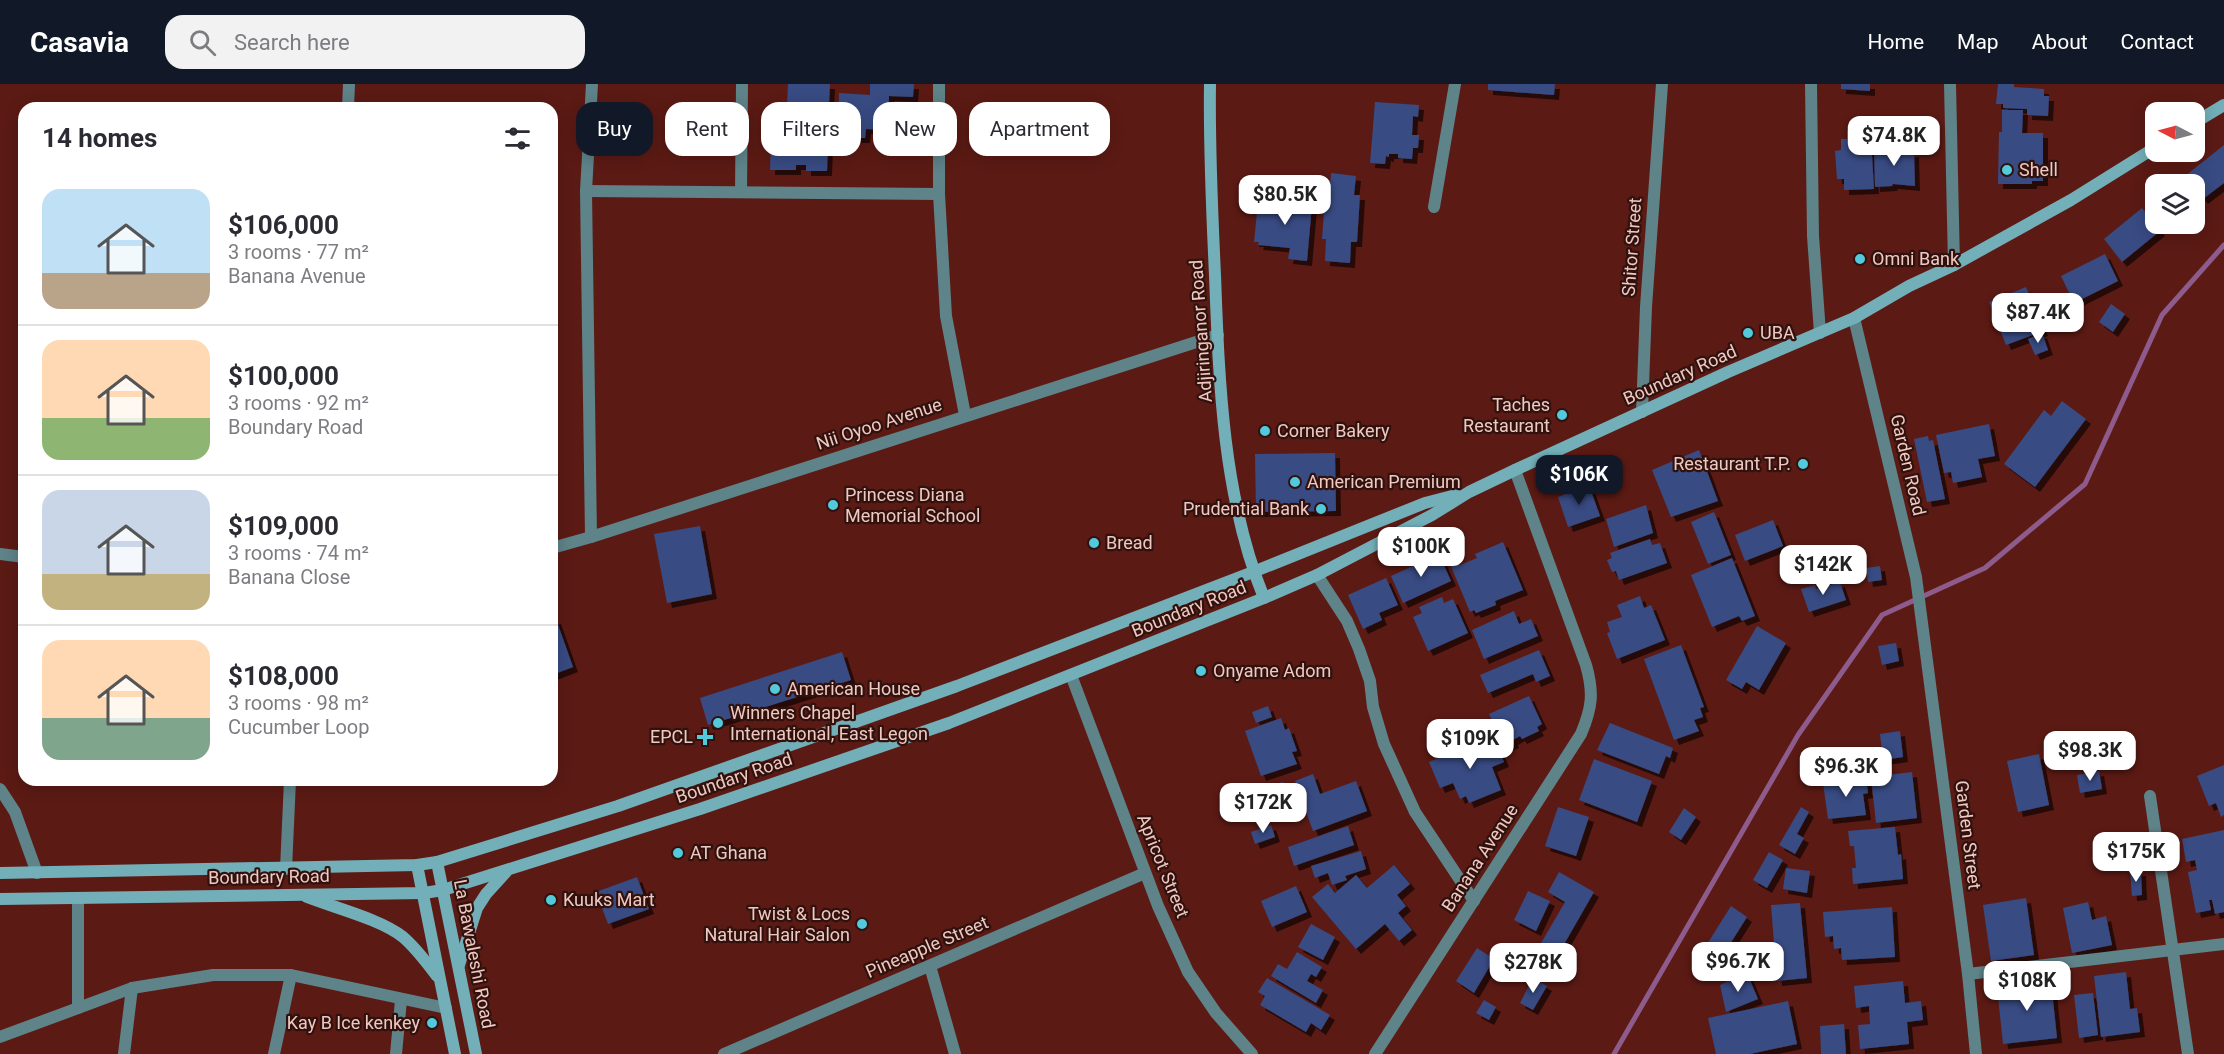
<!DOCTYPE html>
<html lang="en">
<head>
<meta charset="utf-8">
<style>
  body { margin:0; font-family:Roboto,sans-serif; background:#f2f2f3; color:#2b2b33; height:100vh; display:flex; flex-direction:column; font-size:22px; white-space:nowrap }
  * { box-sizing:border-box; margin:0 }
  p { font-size:20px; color:#7c7c81 }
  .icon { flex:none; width:33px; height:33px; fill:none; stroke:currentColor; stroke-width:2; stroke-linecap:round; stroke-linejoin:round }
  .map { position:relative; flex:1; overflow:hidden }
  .side { position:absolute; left:18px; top:18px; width:540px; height:684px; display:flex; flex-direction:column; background:#fff; border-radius:18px; box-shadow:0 3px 15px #0003 }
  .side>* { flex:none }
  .guide { position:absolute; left:576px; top:18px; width:570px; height:54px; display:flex; gap:12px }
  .needle { width:39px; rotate:276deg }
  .buttons { position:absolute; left:2145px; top:18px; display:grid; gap:12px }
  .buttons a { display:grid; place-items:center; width:60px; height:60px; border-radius:12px; background:#fff; box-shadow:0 3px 15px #0003; font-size:30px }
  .price { position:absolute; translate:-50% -51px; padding:0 14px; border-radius:12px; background:#fff; color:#222; font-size:20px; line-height:39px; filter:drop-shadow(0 2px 3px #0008) }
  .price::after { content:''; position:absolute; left:50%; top:36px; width:18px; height:14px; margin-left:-9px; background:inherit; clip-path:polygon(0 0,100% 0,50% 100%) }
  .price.on { background:#111827; color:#fff }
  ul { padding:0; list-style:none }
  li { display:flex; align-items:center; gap:18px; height:150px; padding:0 24px }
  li+li { border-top:2px solid #e1e1e2 }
  li span { display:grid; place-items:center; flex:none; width:168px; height:120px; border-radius:18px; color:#555 }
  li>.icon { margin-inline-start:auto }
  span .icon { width:72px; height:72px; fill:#fffc; stroke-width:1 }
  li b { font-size:26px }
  h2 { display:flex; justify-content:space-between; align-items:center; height:72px; padding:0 24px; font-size:26px }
  .tag { padding:0 21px; border-radius:18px; background:#fff; box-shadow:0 3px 15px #0003; font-size:21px; line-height:54px }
  .tag.on { background:#111827; color:#fff }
  header { display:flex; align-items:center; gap:36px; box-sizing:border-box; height:84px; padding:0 30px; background:#111827; color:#fff }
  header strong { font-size:28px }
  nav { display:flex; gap:33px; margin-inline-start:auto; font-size:21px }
  .search { width:420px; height:54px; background:#f2f2f3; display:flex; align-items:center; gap:15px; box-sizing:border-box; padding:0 21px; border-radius:18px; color:#7c7c81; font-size:22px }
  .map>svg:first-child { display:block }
</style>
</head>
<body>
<header>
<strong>Casavia</strong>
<div class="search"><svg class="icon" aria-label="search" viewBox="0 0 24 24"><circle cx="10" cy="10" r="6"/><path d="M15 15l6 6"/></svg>Search here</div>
<nav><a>Home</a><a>Map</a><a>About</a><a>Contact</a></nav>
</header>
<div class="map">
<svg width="2224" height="970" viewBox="0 0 2224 970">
  <defs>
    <filter id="shadow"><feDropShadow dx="5" dy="5" stdDeviation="0" flood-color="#0009"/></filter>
  </defs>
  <rect width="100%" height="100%" fill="#5c1a14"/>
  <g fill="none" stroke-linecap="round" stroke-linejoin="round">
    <path stroke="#8e5c8c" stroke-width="5" d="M1614,970L1798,651L1882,531L1985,484L2085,400L2162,231L2224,161"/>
  </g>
  <g fill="#384b83" filter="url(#shadow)">
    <path d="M788,0H830L829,21H807V29L829,30L827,87H806V81H796V86H770L772,30L798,31L799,21L787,20Z"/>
    <path d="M870,0H914L913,13L889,12L888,46L866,45L865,54H852V47L838,44L839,9L870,11Z"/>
    <path d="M1488,0H1555L1554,11L1488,6Z"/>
    <path d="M1841,0H1870V7L1841,5Z"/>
    <path d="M1998,0H2014V3L2044,5V12H2049L2048,32L2027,31V25L2003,24V20H1996Z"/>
    <path d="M1375,18L1419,21L1418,33L1413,32L1412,51H1419L1418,64H1413L1412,75L1398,74V70H1389V73L1386,72L1385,80L1370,79Z"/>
    <path d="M2002,26H2023L2022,49H2043V97H2032V100H1998L1999,48H2002Z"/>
    <path d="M1847,46H1865L1866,54H1871L1874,105L1844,106V95H1837L1835,67L1841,66V55H1847Z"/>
    <path d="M2224,61V99L2203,115L2194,105V100H2191L2185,92Z"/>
    <path d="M1906,62V69L1914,68L1915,102L1893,100L1892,102L1875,103L1874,63Z"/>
    <path d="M1331,89L1356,92L1354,111H1360L1357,158H1351L1350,179L1325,177L1326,155H1322L1325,114H1329Z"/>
    <path d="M1263,113L1295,116V120L1312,121L1307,177L1288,175L1290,164L1258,161L1259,158H1254L1257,128L1261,129Z"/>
    <path d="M2156,115V138L2145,124Z"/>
    <path d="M2142,124L2160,147L2122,178L2104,155Z"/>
    <path d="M2105,170L2118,197L2074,219L2061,192Z"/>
    <path d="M2026,203L2043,247L2006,261L1989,218Z"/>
    <path d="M2111,220L2125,230L2113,248L2099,238Z"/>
    <path d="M2042,249L2048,266L2035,271L2028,255Z"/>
    <path d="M2062,317L2086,335L2035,403L2004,380L2044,326L2051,332Z"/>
    <path d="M1989,340L1995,372L1978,375L1982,393L1953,399L1951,388L1944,389L1936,351Z"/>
    <path d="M1928,352L1929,357L1933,356L1945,415L1927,418L1914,355Z"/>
    <path d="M1699,366L1718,417L1671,433L1652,386Z"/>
    <path d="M1335,369L1336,427L1256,428L1255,370Z"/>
    <path d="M1589,401L1600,432L1568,443L1558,413Z"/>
    <path d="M1646,421L1653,449L1614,463L1606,435Z"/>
    <path d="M1714,428L1731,471L1708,480L1691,438Z"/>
    <path d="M1773,436L1783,462L1745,477L1735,451Z"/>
    <path d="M700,442L712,510L667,519L654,450Z"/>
    <path d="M1650,455L1652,461L1660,459L1667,479L1619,496L1616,487L1612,488L1607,476L1612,474L1610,469Z"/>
    <path d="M1503,458L1523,506L1495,517L1496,521L1476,529L1474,526L1470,528L1450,480L1458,477L1460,481L1477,474L1475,470Z"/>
    <path d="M1845,461L1847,468L1851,467L1855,481L1851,482L1852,489L1821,497L1817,481L1814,482L1810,470Z"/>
    <path d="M1439,470L1451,497L1403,519L1391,492Z"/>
    <path d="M1732,474L1755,532L1742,537L1739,532L1712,543L1691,491Z"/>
    <path d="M1880,482L1882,496L1868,498L1866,484Z"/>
    <path d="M1386,494L1398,521L1379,529L1382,536L1363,545L1348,511Z"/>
    <path d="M1840,498L1846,516L1809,528L1801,505L1815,501L1816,505Z"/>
    <path d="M1640,512L1644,524L1651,521L1665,556L1617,575L1607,549L1610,548L1607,538L1622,533L1617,521Z"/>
    <path d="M1442,513L1444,519L1453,515L1468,549L1428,567L1413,533L1422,529L1419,523Z"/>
    <path d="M1514,527L1519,540L1531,535L1538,552L1484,575L1472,546Z"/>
    <path d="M556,535L573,583L552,591V536Z"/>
    <path d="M1757,542L1786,559L1759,606L1746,598L1742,605L1726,596Z"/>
    <path d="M1896,559L1899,577L1882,581L1878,562Z"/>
    <path d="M1681,561L1704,623L1700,624L1703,633L1694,636L1699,647L1674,656L1644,575Z"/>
    <path d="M1539,566L1550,592L1536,598L1533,590L1488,609L1480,591Z"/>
    <path d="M842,568L851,596L708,641L700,614Z"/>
    <path d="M1529,612L1542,640L1537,643L1539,647L1522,655L1520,652L1513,656L1514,659L1504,663L1489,630Z"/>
    <path d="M1268,622L1272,633L1256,639L1252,628Z"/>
    <path d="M1281,634L1285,646L1289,644L1297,667L1292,668L1297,680L1261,692L1245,647Z"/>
    <path d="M1610,639L1673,664L1670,674L1666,672L1659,690L1597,666Z"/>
    <path d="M1900,647L1903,673L1883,676L1880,650Z"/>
    <path d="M1493,652L1504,678L1492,683L1501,706L1469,719L1466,712L1460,715L1453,699L1440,704L1429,678Z"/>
    <path d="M2039,670L2049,721L2018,728L2007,677Z"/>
    <path d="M1594,675L1652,697L1637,738L1579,716Z"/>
    <path d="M2224,681V731L2221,733L2216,719L2209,722L2197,692Z"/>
    <path d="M2099,687L2102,705L2080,709L2077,691Z"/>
    <path d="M1912,688L1917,734L1876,739L1871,693Z"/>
    <path d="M1313,690L1320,710L1356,697L1367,727L1313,747L1295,697Z"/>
    <path d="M1866,693L1868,709L1863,710L1866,731L1828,735L1823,699Z"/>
    <path d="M1283,698L1291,723L1274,729L1266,703Z"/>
    <path d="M1558,723L1589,733L1576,772L1545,762Z"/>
    <path d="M1801,723L1809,728L1797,750L1804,754L1795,770L1779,761Z"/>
    <path d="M1684,724L1696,733L1681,756L1669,748Z"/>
    <path d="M1271,741L1275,753L1255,760L1251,748Z"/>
    <path d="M1348,742L1354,761L1294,782L1288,763Z"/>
    <path d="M1895,743L1898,771L1901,770L1903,795L1853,800L1852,784H1856L1854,762H1850L1848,747Z"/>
    <path d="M2224,746V828L2215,830L2212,816H2209L2211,826L2196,829L2188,788L2197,786L2195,776L2186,778L2182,755Z"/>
    <path d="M1361,767L1366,785L1345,792L1347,796L1332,801L1328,789L1315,794L1311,782Z"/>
    <path d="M1769,768L1783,776L1767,804L1753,796Z"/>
    <path d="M1394,781L1410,800L1397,811L1406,822L1398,829L1412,846L1399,857L1385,840L1356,865L1312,813L1328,800L1335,809L1356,791L1367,804Z"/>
    <path d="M1786,784L1810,787L1807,809L1783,805Z"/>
    <path d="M2130,787H2141L2142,811L2132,812Z"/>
    <path d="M1559,788L1594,808L1555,876L1537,866L1565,818L1548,808Z"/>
    <path d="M637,793L649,825L608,840L596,808Z"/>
    <path d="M1296,802L1307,828L1272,843L1261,817Z"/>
    <path d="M1528,807L1550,817L1536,847L1514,836Z"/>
    <path d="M2026,814L2034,871L1991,877L1983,821Z"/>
    <path d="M2088,818L2092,836L2106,832L2112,861L2072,869L2063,824Z"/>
    <path d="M1800,819L1807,894L1777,897L1771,821Z"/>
    <path d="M1731,822L1747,833L1720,876L1704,865Z"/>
    <path d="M1892,823L1895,873L1842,876L1841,864L1834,865L1833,852L1825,853L1823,828Z"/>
    <path d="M1311,840L1335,853L1323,876L1298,863Z"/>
    <path d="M1477,864L1494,875L1474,909L1456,897Z"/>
    <path d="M1297,868L1322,883L1316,893L1311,890L1307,897L1323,906L1316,919L1271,892L1278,880L1287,885Z"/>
    <path d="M2126,888L2130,925L2137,924L2140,948L2101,953L2094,892Z"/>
    <path d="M1747,889L1758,915L1726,928L1720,901Z"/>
    <path d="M1267,894L1330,931L1321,946L1311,939L1306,948L1260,921L1265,912L1258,908Z"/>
    <path d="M1533,894L1547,902L1533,926L1520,919Z"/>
    <path d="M1903,897L1905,919L1921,917L1923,936L1907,938L1909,960L1860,965L1858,941L1870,940L1869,922L1856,924L1854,902Z"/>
    <path d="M2051,897L2057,954L2003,960L1997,903Z"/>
    <path d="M2093,909L2098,951L2079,954L2074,911Z"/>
    <path d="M1484,916L1496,923L1489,936L1476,929Z"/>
    <path d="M1788,917L1797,960L1750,970H1716L1708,934Z"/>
    <path d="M1844,940L1846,970H1821L1820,942Z"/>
  </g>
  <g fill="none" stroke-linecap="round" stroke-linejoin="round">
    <g stroke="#5e8389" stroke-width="12">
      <path d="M939,0V110L946,232L965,331"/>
      <path d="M1811,0L1813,152L1820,249"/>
      <path d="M1950,0L1954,181"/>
      <path d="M348,24L349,0"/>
      <path d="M586,107L939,110"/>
      <path d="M741,108L742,0"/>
      <path d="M1434,123L1455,0"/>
      <path d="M1854,234L1916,493L1968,890L1976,970"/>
      <path d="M1642,328L1646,223L1662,0"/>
      <path d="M591,453L586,107L592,0"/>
      <path d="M552,464L591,453L1218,251"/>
      <path d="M0,470L24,473"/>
      <path d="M1317,491L1347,537L1359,565L1370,597L1373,623L1384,660L1415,728L1474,817"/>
      <path d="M1071,591L1158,822L1188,888L1216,929L1252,970"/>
      <path d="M0,705L15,728L37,789"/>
      <path d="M2150,712L2188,970"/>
      <path d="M286,785L290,696"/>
      <path d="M930,882L955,970"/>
      <path d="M1968,890L2224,860"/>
      <path d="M78,924V815"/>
      <path d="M0,953L132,904L213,891H291L446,924"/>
      <path d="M124,970L132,904"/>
      <path d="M274,970L291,891"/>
      <path d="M396,970L401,916"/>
      <path d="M724,970L1145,789"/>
      <path d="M1375,970L1581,650C1592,624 1594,609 1586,581L1515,386"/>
    </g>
    <g stroke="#72afb8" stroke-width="12">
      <path d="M1210,0C1209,64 1212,128 1215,191C1219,300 1223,413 1264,514"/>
      <path d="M2194,39L2224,21"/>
      <path d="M437,778L476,970"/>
      <path d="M417,781L455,970"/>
      <path d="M0,789L417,781L437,778L618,722L957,602L1253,488L1425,419L1456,411"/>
      <path d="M307,813C335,824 380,835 403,853C416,864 426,878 437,892"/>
      <path d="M0,815L424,809L443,806L700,725L949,639L1264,514L1317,491L1432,431L1469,408L1515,386L1728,288L1854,234L1909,202L1954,181L2071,116L2156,63"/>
      <path d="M459,881L477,824L486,810L506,788"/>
    </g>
  </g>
  <g fill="#53cadc" stroke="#2f120e" stroke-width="2">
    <circle cx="2007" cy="86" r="6"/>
    <circle cx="1860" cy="175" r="6"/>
    <circle cx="1748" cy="249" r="6"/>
    <circle cx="1562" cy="331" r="6"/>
    <circle cx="1265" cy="347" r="6"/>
    <circle cx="1803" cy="380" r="6"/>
    <circle cx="1295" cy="398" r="6"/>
    <circle cx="833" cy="421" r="6"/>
    <circle cx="1321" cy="425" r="6"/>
    <circle cx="1094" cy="459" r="6"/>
    <circle cx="1201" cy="587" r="6"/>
    <circle cx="775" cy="605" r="6"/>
    <circle cx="718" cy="639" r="6"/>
    <path d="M702 644h6v6h6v6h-6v6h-6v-6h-6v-6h6z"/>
    <circle cx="678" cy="769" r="6"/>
    <circle cx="551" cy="816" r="6"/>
    <circle cx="862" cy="840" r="6"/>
    <circle cx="432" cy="939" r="6"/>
  </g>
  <g text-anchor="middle" stroke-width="4.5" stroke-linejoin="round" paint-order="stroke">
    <g font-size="18" fill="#f1c8c1" stroke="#2f120e" text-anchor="start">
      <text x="2019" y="92">Shell</text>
      <text x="1872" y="181">Omni Bank</text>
      <text x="1760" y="255">UBA</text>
      <text x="1550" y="327" text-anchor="end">Taches<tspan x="1550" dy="21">Restaurant</tspan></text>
      <text x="1277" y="353">Corner Bakery</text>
      <text x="1791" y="386" text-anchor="end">Restaurant T.P.</text>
      <text x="1307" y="404">American Premium</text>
      <text x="845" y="417">Princess Diana<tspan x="845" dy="21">Memorial School</tspan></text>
      <text x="1309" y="431" text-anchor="end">Prudential Bank</text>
      <text x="1106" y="465">Bread</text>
      <text x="1213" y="593">Onyame Adom</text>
      <text x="787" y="611">American House</text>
      <text x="730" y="635">Winners Chapel<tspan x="730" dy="21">International, East Legon</tspan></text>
      <text x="693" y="659" text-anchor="end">EPCL</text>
      <text x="690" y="775">AT Ghana</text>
      <text x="563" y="822">Kuuks Mart</text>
      <text x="850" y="836" text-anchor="end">Twist &amp; Locs<tspan x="850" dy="21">Natural Hair Salon</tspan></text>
      <text x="420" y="945" text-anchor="end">Kay B Ice kenkey</text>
    </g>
    <g font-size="18" fill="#f1c8c1" stroke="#2f120e">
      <text transform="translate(1632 163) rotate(-86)" y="6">Shitor Street</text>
      <text transform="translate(1201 247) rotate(-94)" y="6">Adjiringanor Road</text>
      <text transform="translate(1680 291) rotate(-24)" y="6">Boundary Road</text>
      <text transform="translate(879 340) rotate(-18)" y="6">Nii Oyoo Avenue</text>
      <text transform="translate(1908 381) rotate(77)" y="6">Garden Road</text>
      <text transform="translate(1189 525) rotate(-22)" y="6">Boundary Road</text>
      <text transform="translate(734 694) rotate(-19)" y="6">Boundary Road</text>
      <text transform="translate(1968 751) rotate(83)" y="6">Garden Street</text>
      <text transform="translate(1480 774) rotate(-57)" y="6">Banana Avenue</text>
      <text transform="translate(1163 782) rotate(68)" y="6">Apricot Street</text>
      <text transform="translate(269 793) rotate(-1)" y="6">Boundary Road</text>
      <text transform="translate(927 863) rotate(-23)" y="6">Pineapple Street</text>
      <text transform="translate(474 870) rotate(79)" y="6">La Bawaleshi Road</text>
    </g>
  </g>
</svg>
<div class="buttons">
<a><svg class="needle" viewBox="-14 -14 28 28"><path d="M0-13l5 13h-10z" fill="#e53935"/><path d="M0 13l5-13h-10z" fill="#7c7c81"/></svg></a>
<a><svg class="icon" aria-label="layers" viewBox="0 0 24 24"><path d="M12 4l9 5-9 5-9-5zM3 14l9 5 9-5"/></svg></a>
</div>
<b class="price" style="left:1894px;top:83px">$74.8K</b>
<b class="price" style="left:1285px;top:142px">$80.5K</b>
<b class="price" style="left:2038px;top:260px">$87.4K</b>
<b class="price on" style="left:1579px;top:422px">$106K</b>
<b class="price" style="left:1421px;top:494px">$100K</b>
<b class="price" style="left:1823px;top:512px">$142K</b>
<b class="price" style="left:1470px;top:686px">$109K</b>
<b class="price" style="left:2090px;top:698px">$98.3K</b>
<b class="price" style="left:1846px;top:714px">$96.3K</b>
<b class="price" style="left:1263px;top:750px">$172K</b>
<b class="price" style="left:2136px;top:799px">$175K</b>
<b class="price" style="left:1738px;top:909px">$96.7K</b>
<b class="price" style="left:1533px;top:910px">$278K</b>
<b class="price" style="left:2027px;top:928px">$108K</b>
<div class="guide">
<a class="tag on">Buy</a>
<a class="tag">Rent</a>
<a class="tag">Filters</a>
<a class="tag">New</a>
<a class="tag">Apartment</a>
</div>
<section class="side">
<h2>14 homes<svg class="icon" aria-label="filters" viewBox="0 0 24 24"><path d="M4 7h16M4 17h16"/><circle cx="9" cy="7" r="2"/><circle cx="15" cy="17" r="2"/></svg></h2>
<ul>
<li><span style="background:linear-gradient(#bfe0f5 70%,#b9a48a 0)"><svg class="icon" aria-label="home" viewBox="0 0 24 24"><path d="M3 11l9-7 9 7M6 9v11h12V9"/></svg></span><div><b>$106,000</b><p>3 rooms · 77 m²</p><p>Banana Avenue</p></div></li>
<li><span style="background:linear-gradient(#ffd9b3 65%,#8fb573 0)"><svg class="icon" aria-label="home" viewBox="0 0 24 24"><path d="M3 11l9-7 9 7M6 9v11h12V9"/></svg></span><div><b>$100,000</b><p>3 rooms · 92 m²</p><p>Boundary Road</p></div></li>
<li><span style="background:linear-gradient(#c9d6e8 70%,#c2b280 0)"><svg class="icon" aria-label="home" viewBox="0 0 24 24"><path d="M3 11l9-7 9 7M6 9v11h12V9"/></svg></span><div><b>$109,000</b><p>3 rooms · 74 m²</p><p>Banana Close</p></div></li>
<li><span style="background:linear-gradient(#ffd9b3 65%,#7fa58c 0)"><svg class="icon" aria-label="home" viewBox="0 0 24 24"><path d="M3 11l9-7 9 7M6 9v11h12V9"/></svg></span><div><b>$108,000</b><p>3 rooms · 98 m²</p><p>Cucumber Loop</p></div></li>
</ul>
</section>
</div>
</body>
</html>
